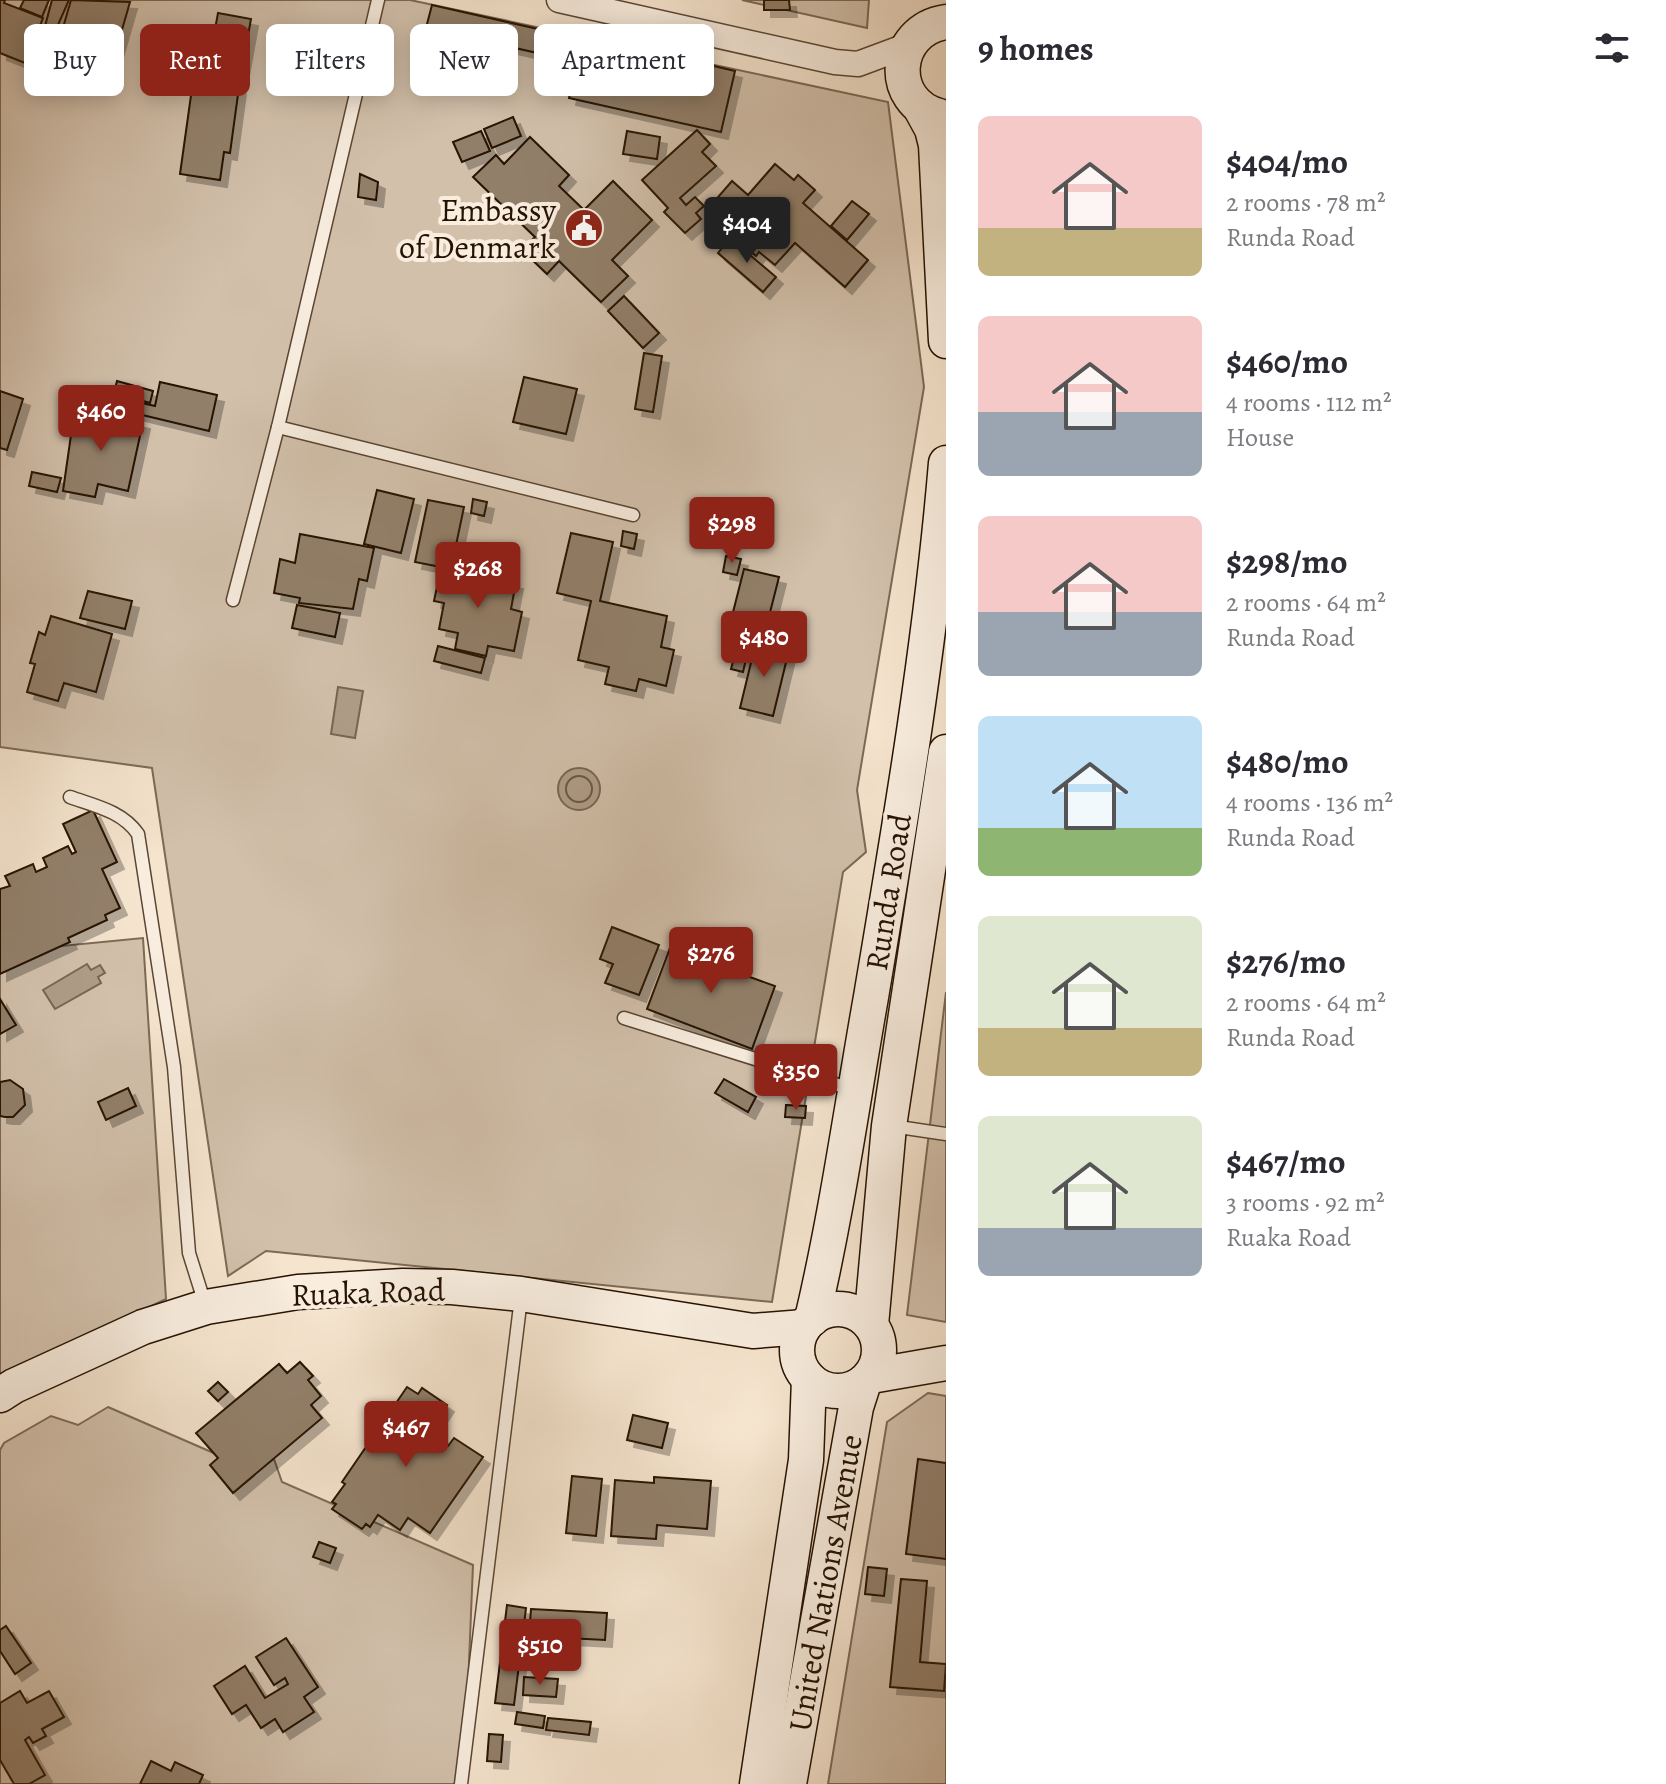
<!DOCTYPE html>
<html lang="en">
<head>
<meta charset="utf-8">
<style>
  body { margin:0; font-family:Alegreya,serif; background:#f7f7f7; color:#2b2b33; height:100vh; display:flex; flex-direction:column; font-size:30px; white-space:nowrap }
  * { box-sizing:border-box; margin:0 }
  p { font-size:26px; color:#7c7c81 }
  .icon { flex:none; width:44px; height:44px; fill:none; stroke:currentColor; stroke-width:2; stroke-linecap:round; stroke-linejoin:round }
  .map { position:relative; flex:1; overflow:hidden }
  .sheet { display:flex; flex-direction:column; background:#fff; width:720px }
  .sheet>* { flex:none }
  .banner { position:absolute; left:24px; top:24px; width:760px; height:72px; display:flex; gap:16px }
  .price { position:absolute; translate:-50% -68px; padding:0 18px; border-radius:8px; background:#8f2418; color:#fff; font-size:26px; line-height:52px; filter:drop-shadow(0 2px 4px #0008) }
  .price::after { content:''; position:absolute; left:50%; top:48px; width:24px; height:18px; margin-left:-12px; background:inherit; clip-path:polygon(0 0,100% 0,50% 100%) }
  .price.current { background:#222; color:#fff }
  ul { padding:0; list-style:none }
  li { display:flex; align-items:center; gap:24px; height:200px; padding:0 32px }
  li span { display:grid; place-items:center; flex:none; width:224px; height:160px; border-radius:12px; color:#555 }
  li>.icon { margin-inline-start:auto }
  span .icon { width:96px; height:96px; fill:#fffc; stroke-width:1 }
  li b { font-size:34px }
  h2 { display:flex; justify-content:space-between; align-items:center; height:96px; padding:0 32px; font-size:34px }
  .tag { padding:0 28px; border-radius:12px; background:#fff; box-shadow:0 4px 20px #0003; font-size:28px; line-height:72px }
  .tag.current { background:#8f2418; color:#fff }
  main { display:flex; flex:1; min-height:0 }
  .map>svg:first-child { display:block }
</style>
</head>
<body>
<main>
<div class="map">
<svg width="946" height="1784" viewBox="0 0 946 1784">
  <defs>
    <filter id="shadow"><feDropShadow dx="7" dy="7" stdDeviation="0" flood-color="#0004"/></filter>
  </defs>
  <rect width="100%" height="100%" fill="#f5e4ce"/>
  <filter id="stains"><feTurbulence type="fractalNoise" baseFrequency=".0025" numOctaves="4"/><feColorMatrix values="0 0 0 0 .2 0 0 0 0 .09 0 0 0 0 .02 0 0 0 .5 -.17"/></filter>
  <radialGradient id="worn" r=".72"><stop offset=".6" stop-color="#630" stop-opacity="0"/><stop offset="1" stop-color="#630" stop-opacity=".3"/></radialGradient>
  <g fill="#d2c0ab" stroke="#7c6956" stroke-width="2">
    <path d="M0,0H410L888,102L924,387L857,790L866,852L843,872L772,1302L266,1251L228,1276L152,768L0,747Z"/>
    <path d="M742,0H869L867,28Z"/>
    <path d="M143,938L166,1299L0,1379V952Z"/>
    <path d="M946,992V1322L907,1315Z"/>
    <path d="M928,1393L946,1396V1784H828L887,1422Z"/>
    <path d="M108,1407L255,1471L274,1459L282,1482L473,1565L464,1784H0V1450L4,1443L51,1416L78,1425Z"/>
  </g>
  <g fill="#af9d88" stroke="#786552" stroke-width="2">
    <path d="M338,687L363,691L355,738L331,734Z"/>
    <circle cx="579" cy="789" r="21"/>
    <path d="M87,964L91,970L100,965L105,973L98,977L101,983L55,1009L43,990Z"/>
  </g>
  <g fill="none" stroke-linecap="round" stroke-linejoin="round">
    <circle stroke="#6a5844" stroke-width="2" cx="579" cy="789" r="13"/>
  </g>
  <g fill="#927f6b" stroke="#261200" stroke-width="2" filter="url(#shadow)">
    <path d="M0,0H5L4,3L43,18L25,63L0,53Z"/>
    <path d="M24,0H49L42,17L20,8Z"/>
    <path d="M52,0H69L54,34L44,30Z"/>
    <path d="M71,0L130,2L111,68L56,52Z"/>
    <path d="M764,0H789L790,10H764Z"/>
    <path d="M432,5L569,36L564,59L426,28Z"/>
    <path d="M218,13L251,19L241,74L208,68Z"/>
    <path d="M671,56L735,71L721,132L569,98L578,59L666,79Z"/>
    <path d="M193,81L239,87L230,153L224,152L220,180L180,174Z"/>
    <path d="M513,117L521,136L492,148L484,129Z"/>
    <path d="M697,130L710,144L702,152L716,166L680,198L686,205L695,197L704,206L696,213L701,219L685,233L664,212L668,208L642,180Z"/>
    <path d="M481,131L490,151L462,162L453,142Z"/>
    <path d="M627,131L660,137L657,159L623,154Z"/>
    <path d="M530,137L569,175L559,186L584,210L613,181L652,220L612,260L628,276L601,302L559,261L547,274L522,250L535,237L473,177L496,155L504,164Z"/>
    <path d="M775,164L794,180L798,175L815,190L803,203L868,260L845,287L795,243L775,265L759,252L756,256L732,235L736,231L723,220L727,216L712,204L732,181L748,195Z"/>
    <path d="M360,174L378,182L376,200L358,197Z"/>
    <path d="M852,201L869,214L847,240L831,226Z"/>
    <path d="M730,238L776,277L763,292L718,253Z"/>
    <path d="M624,296L659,333L643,348L608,311Z"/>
    <path d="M644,353L662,356L653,412L635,409Z"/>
    <path d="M524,377L577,389L566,434L513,422Z"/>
    <path d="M117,381L153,391L150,403L114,393Z"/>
    <path d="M160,382L217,395L209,431L109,407L111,396L155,406Z"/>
    <path d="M0,391L23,399L7,450L0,448Z"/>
    <path d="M80,409L143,422L128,491L98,484L95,497L63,491L72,428L76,429Z"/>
    <path d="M32,472L61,478L57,492L29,486Z"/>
    <path d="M377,490L414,499L401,553L364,544Z"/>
    <path d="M473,499L487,502L484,516L471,513Z"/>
    <path d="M428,500L464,507L451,569L415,562Z"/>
    <path d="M623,531L637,534L634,549L621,546Z"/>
    <path d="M571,533L613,542L600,601L667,616L661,647L674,650L666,686L639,679L636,691L605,684L609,667L578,660L591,601L557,593Z"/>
    <path d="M300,534L374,548L367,581L359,579L353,609L299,603L300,598L274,593L280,559L295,563Z"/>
    <path d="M726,556L741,559L737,575L723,572Z"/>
    <path d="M472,567L492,571L491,577L516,582L511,609L522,612L514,651L488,646L486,656L455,649L458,633L439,629L444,603L434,601L441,568L471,574Z"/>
    <path d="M744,569L779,577L764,636L752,633L743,672L731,669L742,627L730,624Z"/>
    <path d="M88,591L132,601L125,629L80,618Z"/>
    <path d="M297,605L340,613L335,637L292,628Z"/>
    <path d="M51,616L112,634L96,692L64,683L58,701L27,692L35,664L30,663L39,632L45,635Z"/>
    <path d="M756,642L789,650L773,716L740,708Z"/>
    <path d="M438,646L485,658L481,673L434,661Z"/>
    <path d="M93,810L117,862L102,869L120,908L105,915L107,920L68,938L70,942L0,974V889L10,886L5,876L33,864L36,872L47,867L43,858L68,846L72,854L76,852L63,824Z"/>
    <path d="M612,927L659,945L639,995L605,983L613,964L600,959Z"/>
    <path d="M673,940L736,963L733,971L775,986L752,1049L647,1009Z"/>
    <path d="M0,999L16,1025L0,1034Z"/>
    <path d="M801,1048L813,1049L811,1067L799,1066Z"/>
    <path d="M724,1079L756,1097L748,1112L715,1093Z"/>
    <path d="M10,1080L23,1089L25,1105L13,1117H5L0,1116V1082Z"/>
    <path d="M128,1088L136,1106L106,1120L98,1102Z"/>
    <path d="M786,1105L806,1106L805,1118L785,1117Z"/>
    <path d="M300,1362L313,1376L308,1380L321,1396L311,1405L322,1418L233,1493L210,1465L218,1458L196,1433L279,1364L287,1373Z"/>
    <path d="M218,1382L228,1392L218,1401L208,1391Z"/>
    <path d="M407,1387L418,1394L422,1388L447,1405L428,1433L448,1446L454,1438L483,1457L430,1533L408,1518L400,1530L378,1515L370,1527L366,1524L362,1529L332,1509L336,1504L332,1502L345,1484L342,1482Z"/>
    <path d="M633,1415L668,1423L662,1448L627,1440Z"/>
    <path d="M918,1459L946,1463V1559L906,1554Z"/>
    <path d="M572,1476L602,1479L596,1536L566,1533Z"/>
    <path d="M654,1477L711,1481L707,1529L657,1525L656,1539L611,1536L615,1480L654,1483Z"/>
    <path d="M319,1542L336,1548L330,1563L313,1557Z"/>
    <path d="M868,1567L887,1569L884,1596L865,1594Z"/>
    <path d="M901,1579L927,1581L920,1662L946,1664L944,1691L890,1687Z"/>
    <path d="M507,1605L526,1608L514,1705L495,1703Z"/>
    <path d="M531,1609L607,1613L605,1640L529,1636Z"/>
    <path d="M6,1626L31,1663L15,1674L0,1651V1630Z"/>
    <path d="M286,1638L318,1687L304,1697L314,1712L283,1732L275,1719L261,1728L246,1705L232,1714L214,1686L245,1666L265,1698L288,1684L285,1678L274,1685L256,1657Z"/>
    <path d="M524,1677L558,1679L556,1697L523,1695Z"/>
    <path d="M20,1691L27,1703L49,1691L64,1717L42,1729L46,1736L33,1743L29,1737L25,1740L45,1775L29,1784H14L0,1760V1703Z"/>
    <path d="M517,1712L545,1716L543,1728L515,1724Z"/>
    <path d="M548,1718L591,1722L589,1735L546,1730Z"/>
    <path d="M489,1734L503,1735L501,1762L487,1761Z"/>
    <path d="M151,1761L171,1771L175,1762L203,1775L199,1784H140Z"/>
  </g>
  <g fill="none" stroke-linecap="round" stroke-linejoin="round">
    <g stroke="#5a4634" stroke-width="15">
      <g id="lane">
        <path d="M378,0L278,427L633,515"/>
        <path d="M233,600L278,427"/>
        <path d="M70,797C95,806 122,811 138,834L174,1067L189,1253L205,1304"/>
        <path d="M624,1018L854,1090"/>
        <path d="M892,1126L946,1134"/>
        <path d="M461,1784L521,1298"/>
      </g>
    </g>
    <g stroke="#5a4634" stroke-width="27">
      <path id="street" d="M559,0L835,62L858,64L909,45"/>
    </g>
    <g stroke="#261200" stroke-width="37">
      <g id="secondary">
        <path d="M920,107L932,129L936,145L946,341"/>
        <path d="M939,116C887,102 892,30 946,22"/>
        <circle cx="838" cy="1350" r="41"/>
        <path d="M812,1319C837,1213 852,1104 871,997C901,819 931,642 946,463"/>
        <path d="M871,1325L889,1126L946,752"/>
        <path d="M871,1376L946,1363"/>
        <path d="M0,1395L14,1386L143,1327L206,1307L298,1292L403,1286L452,1287L521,1294L753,1331L804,1327"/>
        <path d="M757,1784L806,1460L809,1379"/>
        <path d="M789,1784L856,1407L864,1382"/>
      </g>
    </g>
    <use href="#lane" stroke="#f8eddf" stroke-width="12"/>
    <use href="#street" stroke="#f8eddf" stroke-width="24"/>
    <use href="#secondary" stroke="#f8eddf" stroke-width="34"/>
  </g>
  <defs>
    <g id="civic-disc" transform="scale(2)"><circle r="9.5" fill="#8f2418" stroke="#f8eddf"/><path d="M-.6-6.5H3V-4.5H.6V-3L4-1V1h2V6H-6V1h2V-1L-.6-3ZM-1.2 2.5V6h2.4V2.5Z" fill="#fff"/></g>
  </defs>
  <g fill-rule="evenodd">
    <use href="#civic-disc" x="584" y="228"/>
  </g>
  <g text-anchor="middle" stroke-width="8" stroke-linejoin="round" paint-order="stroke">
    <g font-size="32" fill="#261200" stroke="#f8eddf" text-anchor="end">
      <text x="556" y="221">Embassy<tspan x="556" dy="37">of Denmark</tspan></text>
    </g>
    <g font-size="32" fill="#261200" stroke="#f8eddf">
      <text transform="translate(888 892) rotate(-81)" y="11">Runda Road</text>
      <text transform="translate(368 1292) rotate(-2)" y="11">Ruaka Road</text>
      <text transform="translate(825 1583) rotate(-80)" y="11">United Nations Avenue</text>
    </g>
  </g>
  <rect width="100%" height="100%" filter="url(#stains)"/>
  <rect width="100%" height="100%" fill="url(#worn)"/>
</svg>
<b class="price current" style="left:747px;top:265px">$404</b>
<b class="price" style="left:101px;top:453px">$460</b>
<b class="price" style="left:732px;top:565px">$298</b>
<b class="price" style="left:478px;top:610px">$268</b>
<b class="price" style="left:764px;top:679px">$480</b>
<b class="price" style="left:711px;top:995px">$276</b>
<b class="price" style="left:796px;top:1112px">$350</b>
<b class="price" style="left:406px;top:1469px">$467</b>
<b class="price" style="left:540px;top:1687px">$510</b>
<div class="banner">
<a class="tag">Buy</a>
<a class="tag current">Rent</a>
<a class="tag">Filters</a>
<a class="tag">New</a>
<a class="tag">Apartment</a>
</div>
</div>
<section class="sheet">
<h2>9 homes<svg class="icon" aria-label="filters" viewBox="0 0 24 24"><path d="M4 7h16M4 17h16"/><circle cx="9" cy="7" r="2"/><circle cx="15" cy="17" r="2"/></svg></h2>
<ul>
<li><span style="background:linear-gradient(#f6c9c9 70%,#c2b280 0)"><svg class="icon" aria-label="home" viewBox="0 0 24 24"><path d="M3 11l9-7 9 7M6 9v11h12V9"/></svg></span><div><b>$404/mo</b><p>2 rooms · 78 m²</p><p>Runda Road</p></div></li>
<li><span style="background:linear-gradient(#f6c9c9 60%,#9aa5b1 0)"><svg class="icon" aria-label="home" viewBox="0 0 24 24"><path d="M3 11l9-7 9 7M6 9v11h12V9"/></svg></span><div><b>$460/mo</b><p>4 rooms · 112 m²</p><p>House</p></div></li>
<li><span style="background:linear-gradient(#f6c9c9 60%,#9aa5b1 0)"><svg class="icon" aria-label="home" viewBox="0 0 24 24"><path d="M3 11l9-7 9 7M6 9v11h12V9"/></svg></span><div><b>$298/mo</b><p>2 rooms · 64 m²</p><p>Runda Road</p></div></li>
<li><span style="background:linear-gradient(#bfe0f5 70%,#8fb573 0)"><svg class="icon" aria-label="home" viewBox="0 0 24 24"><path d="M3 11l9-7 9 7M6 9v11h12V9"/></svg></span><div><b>$480/mo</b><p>4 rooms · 136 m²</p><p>Runda Road</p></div></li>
<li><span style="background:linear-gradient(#dfe7d0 70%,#c2b280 0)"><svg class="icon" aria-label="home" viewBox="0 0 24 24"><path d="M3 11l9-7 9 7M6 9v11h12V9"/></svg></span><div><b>$276/mo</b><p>2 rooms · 64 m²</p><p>Runda Road</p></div></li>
<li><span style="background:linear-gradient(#dfe7d0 70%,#9aa5b1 0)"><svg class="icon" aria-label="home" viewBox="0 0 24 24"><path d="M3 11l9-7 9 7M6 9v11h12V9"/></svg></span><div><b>$467/mo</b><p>3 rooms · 92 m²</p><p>Ruaka Road</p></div></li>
</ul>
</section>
</main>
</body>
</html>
